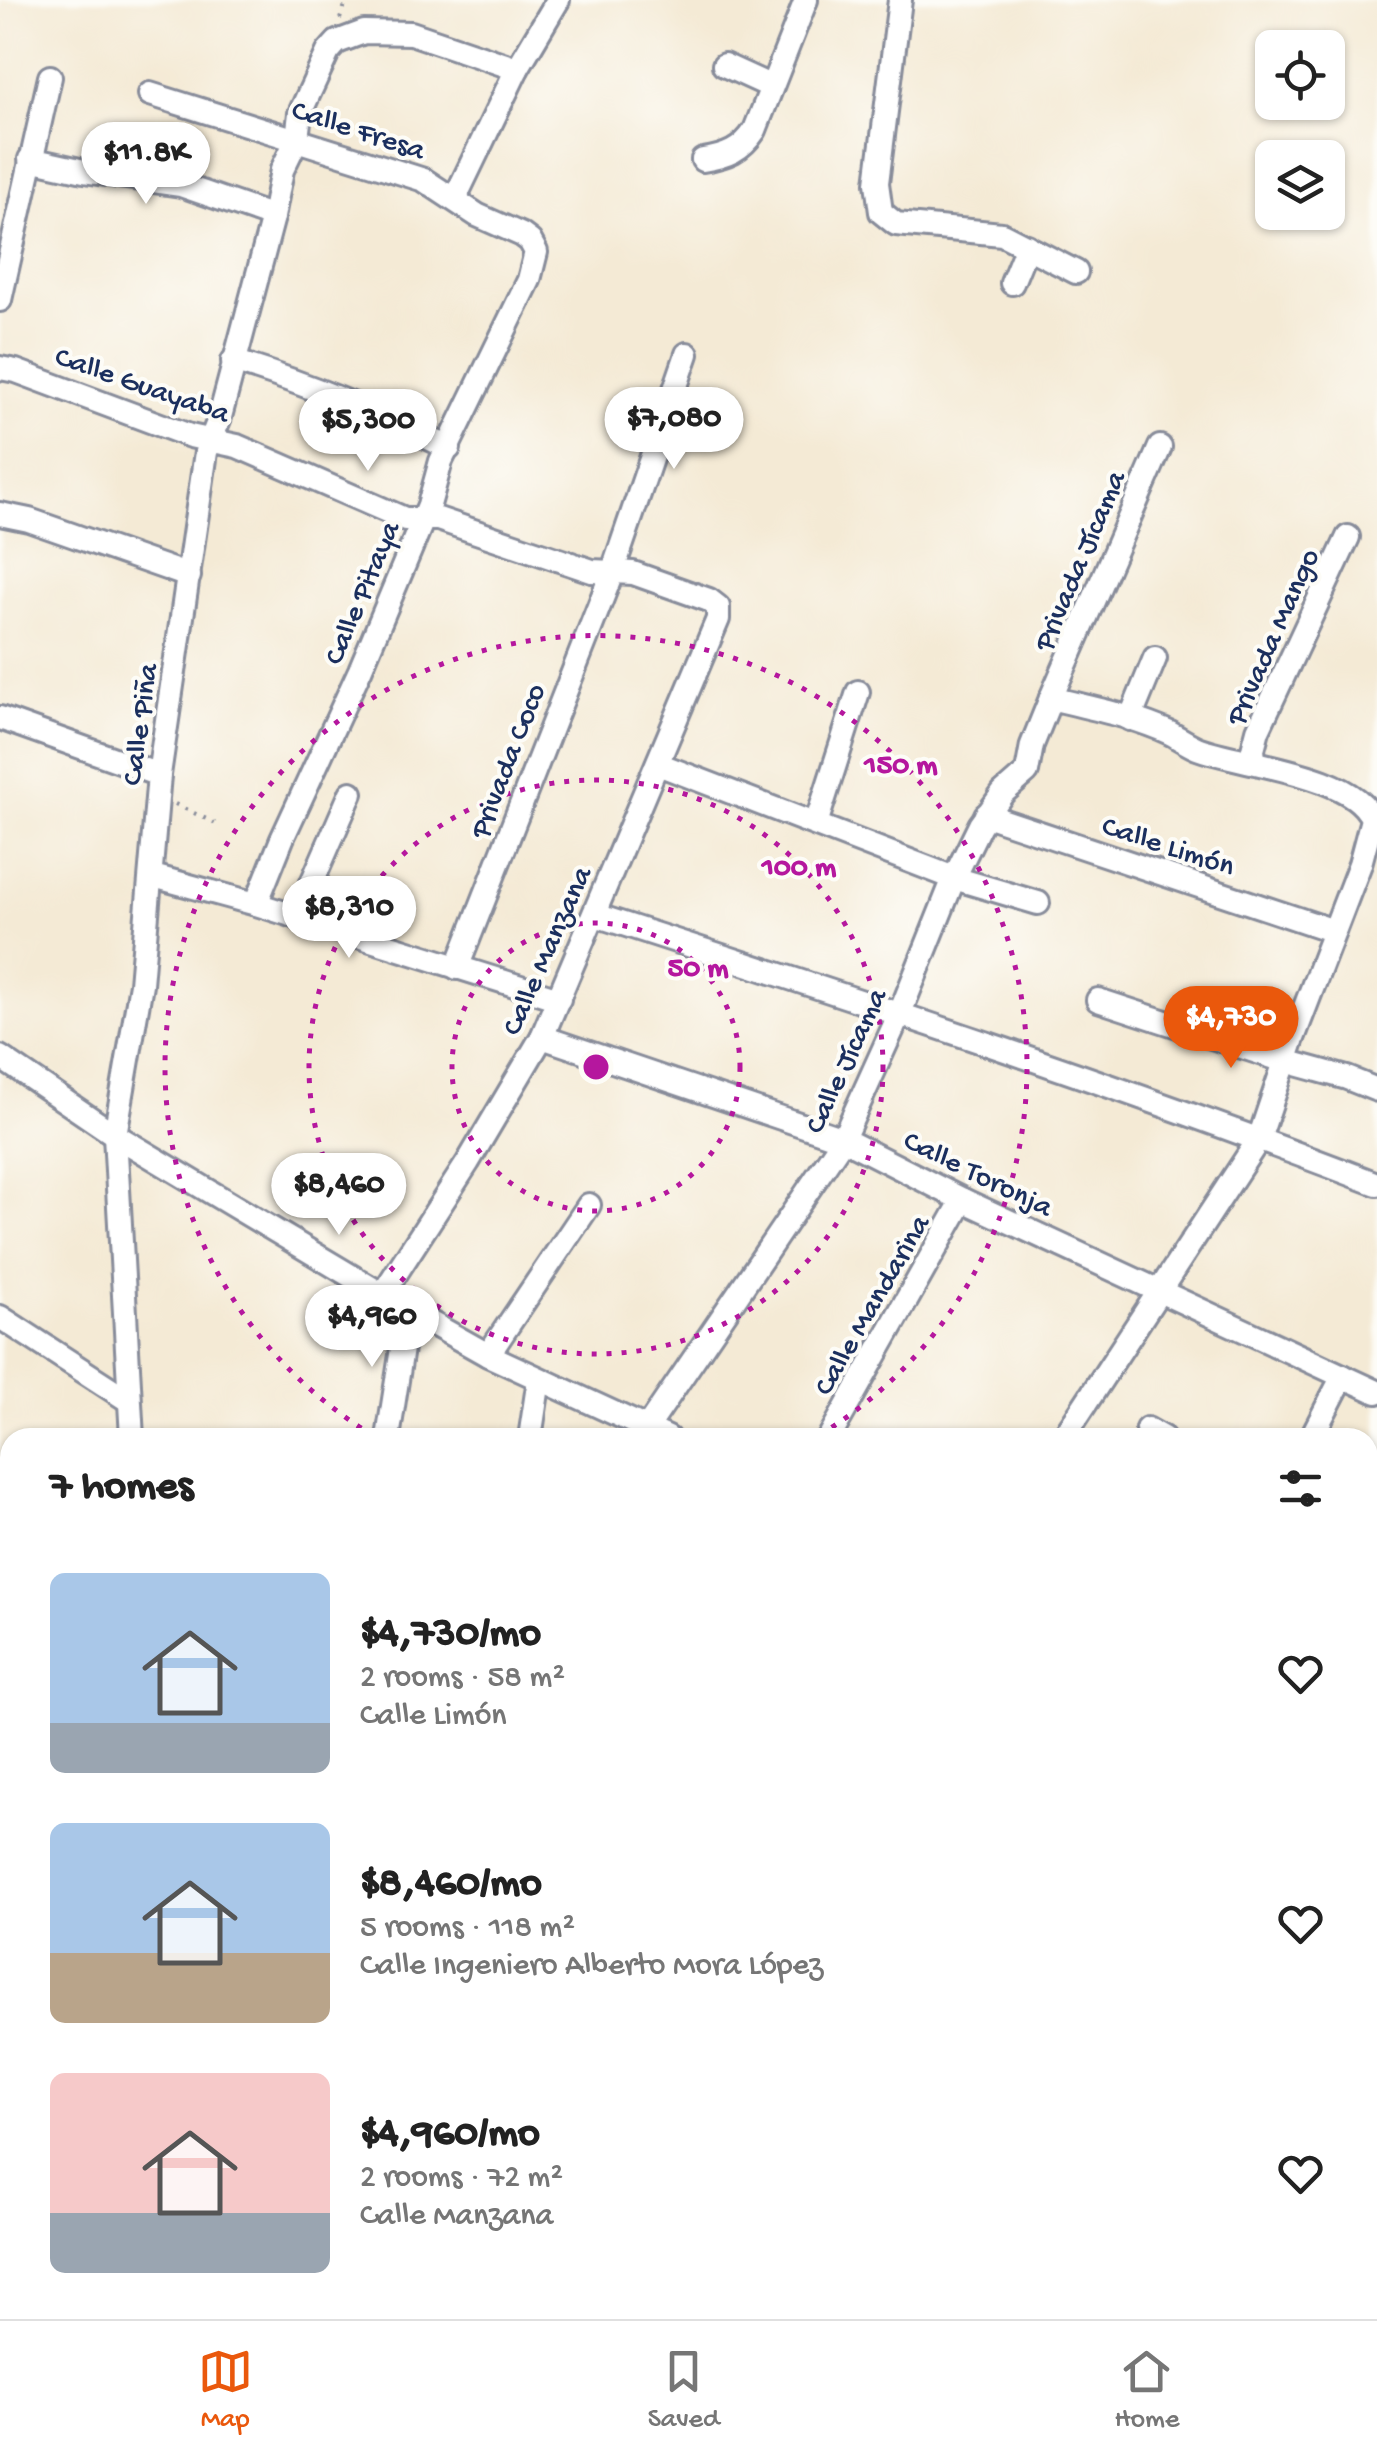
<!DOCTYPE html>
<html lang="en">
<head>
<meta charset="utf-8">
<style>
  body { margin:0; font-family:"Gochi Hand",sans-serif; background:#f6f6f6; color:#222; height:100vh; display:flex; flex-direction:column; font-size:38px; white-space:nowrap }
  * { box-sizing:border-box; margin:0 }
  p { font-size:32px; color:#767676 }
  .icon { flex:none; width:55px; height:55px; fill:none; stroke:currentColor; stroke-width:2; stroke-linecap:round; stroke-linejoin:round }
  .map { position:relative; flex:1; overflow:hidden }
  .drawer { position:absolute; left:0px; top:1428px; width:1378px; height:892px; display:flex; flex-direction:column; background:#fff; border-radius:30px 30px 0 0; box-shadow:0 2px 8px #0004 }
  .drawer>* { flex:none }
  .tools { position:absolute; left:1255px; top:30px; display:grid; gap:20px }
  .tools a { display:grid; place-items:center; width:90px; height:90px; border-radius:15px; background:#fff; box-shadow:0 2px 8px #0004; font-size:50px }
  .price { position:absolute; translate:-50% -85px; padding:0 22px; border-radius:35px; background:#fff; color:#222; font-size:32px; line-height:65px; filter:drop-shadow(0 2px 5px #0008) }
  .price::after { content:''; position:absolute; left:50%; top:60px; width:30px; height:22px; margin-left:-15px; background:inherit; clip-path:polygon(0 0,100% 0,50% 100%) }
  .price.active { background:#ea580c; color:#fff }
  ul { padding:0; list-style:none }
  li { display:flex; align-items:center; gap:30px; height:250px; padding:0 50px }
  li span { display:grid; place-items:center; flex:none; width:280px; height:200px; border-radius:15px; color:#555 }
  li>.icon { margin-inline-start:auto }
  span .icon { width:120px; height:120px; fill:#fffc; stroke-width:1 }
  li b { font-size:42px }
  h2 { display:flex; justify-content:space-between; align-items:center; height:120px; padding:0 50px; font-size:42px }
  .tabs { display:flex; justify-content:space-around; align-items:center; height:140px; border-top:2px solid #e0e0e0; background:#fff; font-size:28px; color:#767676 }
  .tabs a { display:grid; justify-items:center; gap:5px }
  .tabs .active { color:#ea580c }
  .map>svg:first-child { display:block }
</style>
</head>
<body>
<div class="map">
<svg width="1377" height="2319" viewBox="0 0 1377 2319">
  <rect width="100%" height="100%" fill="#fdfcf7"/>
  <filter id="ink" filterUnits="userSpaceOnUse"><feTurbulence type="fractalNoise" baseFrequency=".01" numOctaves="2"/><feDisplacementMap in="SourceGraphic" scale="20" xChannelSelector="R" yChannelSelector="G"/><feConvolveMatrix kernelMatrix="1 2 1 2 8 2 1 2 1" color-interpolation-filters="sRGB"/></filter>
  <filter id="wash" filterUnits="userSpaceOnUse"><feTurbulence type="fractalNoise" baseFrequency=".0048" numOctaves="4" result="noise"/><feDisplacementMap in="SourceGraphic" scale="40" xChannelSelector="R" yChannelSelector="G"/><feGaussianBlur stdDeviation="2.25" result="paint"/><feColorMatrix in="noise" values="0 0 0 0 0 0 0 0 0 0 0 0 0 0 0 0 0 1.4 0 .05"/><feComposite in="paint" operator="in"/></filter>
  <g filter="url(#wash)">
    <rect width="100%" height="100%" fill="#f4ead5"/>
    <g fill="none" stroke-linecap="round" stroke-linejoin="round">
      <g stroke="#60a6d6" stroke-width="6">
        <path d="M0,1591L10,1596"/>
        <path d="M739,2319L740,2310"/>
      </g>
    </g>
  </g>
  <g filter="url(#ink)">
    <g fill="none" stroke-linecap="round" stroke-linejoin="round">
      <g stroke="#888c9a" stroke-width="28">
        <g id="minor">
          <path d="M900,0L877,183L881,212L896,224L1002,234L1076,272"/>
          <path d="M724,65L770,86"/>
          <path d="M150,94L424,180L477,215L522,235L530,241L536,252L529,280L441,461L429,505L360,670L282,839L256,904"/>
          <path d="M30,159L84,171L181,185L273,217"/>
          <path d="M703,160C727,156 741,151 755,130L806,0"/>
          <path d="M455,198L517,69L558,0"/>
          <path d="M1012,283L1027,246"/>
          <path d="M0,300L50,77"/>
          <path d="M233,361C311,385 376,412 449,448"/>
          <path d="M0,368L16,371L190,436L237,446L405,519H438L592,571L633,573L709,600L718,607V619L542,1037L468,1162L382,1295"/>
          <path d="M0,514L29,520L189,576"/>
          <path d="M1051,698C1091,708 1133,716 1170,733C1179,738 1188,744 1197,748C1239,764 1355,773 1372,819L1360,864L1292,1041L1259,1139L1063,1438"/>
          <path d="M0,718L159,775"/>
          <path d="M1130,719L1155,658"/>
          <path d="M1254,760L1253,749L1258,730L1348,537"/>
          <path d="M658,764L954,878L1038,903"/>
          <path d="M986,815L1334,931"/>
          <path d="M816,824L858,692"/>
          <path d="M153,876L256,904L559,999"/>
          <path d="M595,915C857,999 1119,1085 1377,1184"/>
          <path d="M297,917L351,793"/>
          <path d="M457,968L612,573L687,354"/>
          <path d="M1098,1000L1285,1061L1347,1078L1377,1090"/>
          <path d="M542,1037L843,1139L963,1200L1377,1392"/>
          <path d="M0,1057L115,1135L408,1310L488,1355L668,1438"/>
          <path d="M0,1317L128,1400"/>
          <path d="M488,1355L589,1205"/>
          <path d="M647,1428L843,1139L900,1013L954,878L980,825L1003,793L1027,772L1032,745L1051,698L1160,447"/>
          <path d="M1147,1429L1163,1438"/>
          <path d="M132,1438L115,1135L141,984L159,775L206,452L220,417L273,217L282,170L297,139L300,113L328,52L337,42L364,32L411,33L517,69"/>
          <path d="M388,1438L408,1310"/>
          <path d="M530,1438L539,1379"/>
          <path d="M829,1438L963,1200"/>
          <path d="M1311,1438L1343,1376"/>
          <path d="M0,1482L10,1495"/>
          <path d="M0,1727L10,1729"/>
          <path d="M1368,1735L1377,1738"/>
          <path d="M1368,1808L1377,1767"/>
          <path d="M1368,1879L1377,1881"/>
          <path d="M0,1887L10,1889"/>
          <path d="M1368,1951L1377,1907"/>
          <path d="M0,2031L10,2034"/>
          <path d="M0,2193L10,2198"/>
          <path d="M1368,2256L1377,2259"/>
          <path d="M257,2310L274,2319"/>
          <path d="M1052,2310L1071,2319"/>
          <path d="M196,2319L198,2310"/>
          <path d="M380,2319L382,2310"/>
          <path d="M517,2319L519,2310"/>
          <path d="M671,2319L672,2310"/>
          <path d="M847,2319L849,2310"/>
          <path d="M1258,2319L1260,2310"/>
          <path d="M1288,2319L1290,2310"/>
        </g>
      </g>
      <g stroke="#888c9a" stroke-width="4" stroke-dasharray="2.5 8" stroke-linecap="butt">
        <path d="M340,19L347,0"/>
        <path d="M175,804L215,823"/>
      </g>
      <use href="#minor" stroke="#fff" stroke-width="22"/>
    </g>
  </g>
  <g fill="none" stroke="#b5179e" stroke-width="5" stroke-dasharray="5 10">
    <circle cx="596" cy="1067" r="144"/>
    <circle cx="596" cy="1067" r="287"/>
    <path d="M374 1436A431 431 0 1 1 818 1436"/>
  </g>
  <g text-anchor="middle" stroke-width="8" stroke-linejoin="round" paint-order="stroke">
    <g font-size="30" fill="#1b2f5e" stroke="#fdfcf7">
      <text transform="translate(359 128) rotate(18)" y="10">Calle Fresa</text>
      <text transform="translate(143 383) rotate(19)" y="10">Calle Guayaba</text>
      <text transform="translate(1078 560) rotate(-67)" y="10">Privada Jícama</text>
      <text transform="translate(360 592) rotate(-67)" y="10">Calle Pitaya</text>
      <text transform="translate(1271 636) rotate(-66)" y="10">Privada Mango</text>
      <text transform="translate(138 724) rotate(-82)" y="10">Calle Piña</text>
      <text transform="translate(506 760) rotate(-69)" y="10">Privada Coco</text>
      <text transform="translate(1169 844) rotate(18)" y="10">Calle Limón</text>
      <text transform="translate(545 950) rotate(-66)" y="10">Calle Manzana</text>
      <text transform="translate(844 1060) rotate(-65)" y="10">Calle Jícama</text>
      <text transform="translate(979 1172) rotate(26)" y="10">Calle Toronja</text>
      <text transform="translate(870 1304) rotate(-60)" y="10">Calle Mandarina</text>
    </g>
  </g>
  <circle cx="596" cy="1067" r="15" fill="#b5179e" stroke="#fdfcf7" stroke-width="5"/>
  <g font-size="30" text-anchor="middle" font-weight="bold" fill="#b5179e" stroke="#fdfcf7" stroke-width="8" stroke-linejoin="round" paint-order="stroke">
    <text x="901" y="773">150 m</text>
    <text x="799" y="875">100 m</text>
    <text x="698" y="976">50 m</text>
  </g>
</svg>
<div class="tools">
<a><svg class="icon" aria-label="locate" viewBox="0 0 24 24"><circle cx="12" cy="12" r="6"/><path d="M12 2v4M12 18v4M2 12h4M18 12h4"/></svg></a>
<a><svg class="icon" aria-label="layers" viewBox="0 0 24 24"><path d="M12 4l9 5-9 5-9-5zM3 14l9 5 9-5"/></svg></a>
</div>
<b class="price" style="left:146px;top:207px">$11.8K</b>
<b class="price" style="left:674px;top:472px">$7,080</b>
<b class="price" style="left:368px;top:474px">$5,300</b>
<b class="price" style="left:349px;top:961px">$8,310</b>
<b class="price active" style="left:1231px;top:1071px">$4,730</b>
<b class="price" style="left:339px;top:1238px">$8,460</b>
<b class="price" style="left:372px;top:1370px">$4,960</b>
<section class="drawer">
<h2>7 homes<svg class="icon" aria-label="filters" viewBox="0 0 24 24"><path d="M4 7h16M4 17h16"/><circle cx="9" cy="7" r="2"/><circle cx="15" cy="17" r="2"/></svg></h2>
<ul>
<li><span style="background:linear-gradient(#a9c7e8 75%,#9aa5b1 0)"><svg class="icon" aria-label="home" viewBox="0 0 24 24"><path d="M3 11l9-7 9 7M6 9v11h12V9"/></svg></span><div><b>$4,730/mo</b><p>2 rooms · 58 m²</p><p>Calle Limón</p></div><svg class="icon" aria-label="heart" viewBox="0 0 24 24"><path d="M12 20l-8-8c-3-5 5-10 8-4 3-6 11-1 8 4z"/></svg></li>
<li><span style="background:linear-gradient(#a9c7e8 65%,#b9a48a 0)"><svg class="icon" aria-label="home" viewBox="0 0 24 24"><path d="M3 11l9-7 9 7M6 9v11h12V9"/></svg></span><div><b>$8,460/mo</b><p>5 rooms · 118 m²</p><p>Calle Ingeniero Alberto Mora López</p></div><svg class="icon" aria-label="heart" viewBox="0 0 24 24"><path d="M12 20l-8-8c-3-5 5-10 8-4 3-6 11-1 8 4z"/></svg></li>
<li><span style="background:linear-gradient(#f6c9c9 70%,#9aa5b1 0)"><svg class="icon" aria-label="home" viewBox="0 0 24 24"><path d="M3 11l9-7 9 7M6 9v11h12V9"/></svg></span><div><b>$4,960/mo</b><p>2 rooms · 72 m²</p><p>Calle Manzana</p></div><svg class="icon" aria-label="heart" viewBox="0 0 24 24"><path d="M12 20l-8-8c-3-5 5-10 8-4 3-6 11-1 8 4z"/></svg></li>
</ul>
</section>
</div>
<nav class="tabs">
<a class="active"><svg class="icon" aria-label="map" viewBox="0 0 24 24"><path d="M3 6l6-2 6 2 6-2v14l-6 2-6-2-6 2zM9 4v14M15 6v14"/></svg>Map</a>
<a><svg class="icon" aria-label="saved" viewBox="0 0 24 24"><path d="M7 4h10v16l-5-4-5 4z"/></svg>Saved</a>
<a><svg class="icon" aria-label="home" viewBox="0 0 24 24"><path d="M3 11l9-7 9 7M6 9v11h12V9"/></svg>Home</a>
</nav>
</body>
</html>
